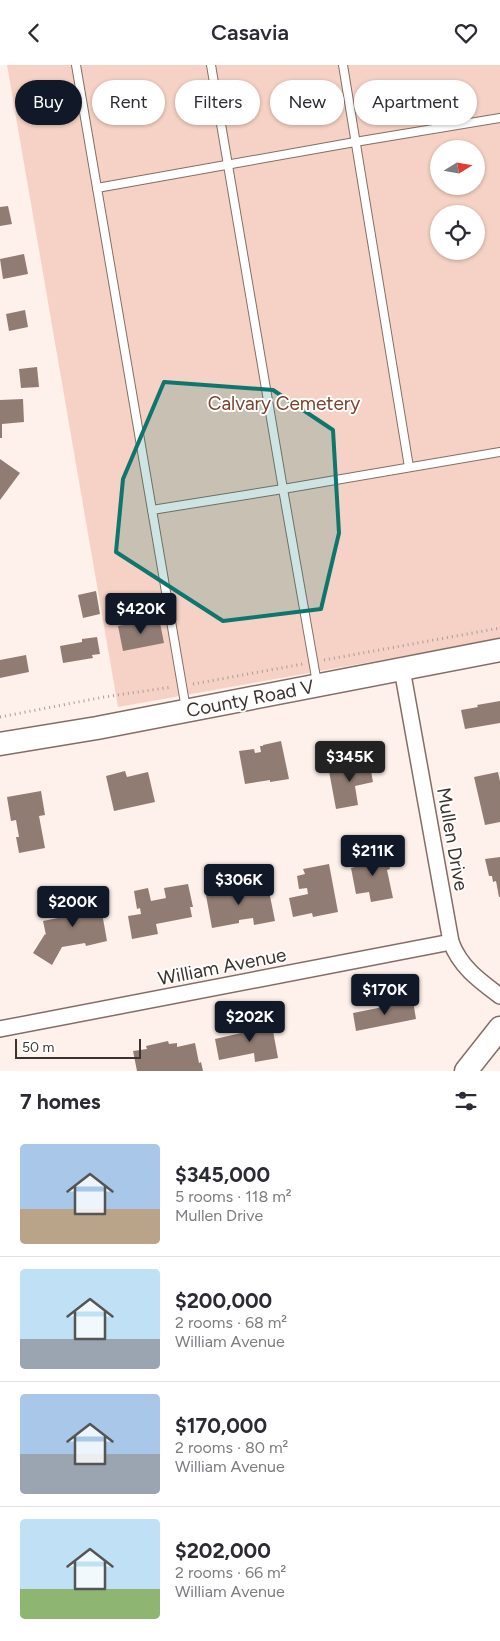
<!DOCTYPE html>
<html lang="en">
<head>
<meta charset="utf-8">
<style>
  body { margin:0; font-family:Figtree,sans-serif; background:#f7f7f7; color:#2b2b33; height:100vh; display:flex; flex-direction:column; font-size:19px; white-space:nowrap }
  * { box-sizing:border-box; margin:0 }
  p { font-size:16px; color:#7c7c81 }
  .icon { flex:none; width:28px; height:28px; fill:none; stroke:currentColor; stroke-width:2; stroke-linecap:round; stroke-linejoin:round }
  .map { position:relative; height:1006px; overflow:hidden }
  .panel { display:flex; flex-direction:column; background:#fff; flex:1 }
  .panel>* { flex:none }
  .top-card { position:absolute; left:15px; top:15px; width:470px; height:45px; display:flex; gap:10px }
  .needle { width:32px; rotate:79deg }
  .controls { position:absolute; left:430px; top:75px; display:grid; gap:10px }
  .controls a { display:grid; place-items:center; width:55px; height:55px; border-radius:50%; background:#fff; box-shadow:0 1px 4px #0004; font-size:25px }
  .scale { position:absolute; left:15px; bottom:12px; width:126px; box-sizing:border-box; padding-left:5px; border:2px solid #3c332f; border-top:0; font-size:14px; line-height:18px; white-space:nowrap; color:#3c332f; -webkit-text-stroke:4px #fff; paint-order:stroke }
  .price { position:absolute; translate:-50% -42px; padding:0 11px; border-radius:5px; background:#111827; color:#fff; font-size:16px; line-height:32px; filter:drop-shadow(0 1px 2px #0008) }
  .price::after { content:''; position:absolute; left:50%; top:30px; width:15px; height:11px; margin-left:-8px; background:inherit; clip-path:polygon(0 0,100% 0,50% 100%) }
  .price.active { background:#222; color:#fff }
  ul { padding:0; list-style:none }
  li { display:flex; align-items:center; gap:15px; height:125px; padding:0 20px }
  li+li { border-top:1px solid #e1e1e2 }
  li span { display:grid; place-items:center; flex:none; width:140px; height:100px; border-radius:5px; color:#555 }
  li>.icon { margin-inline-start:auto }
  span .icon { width:60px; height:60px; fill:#fffc; stroke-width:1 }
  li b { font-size:21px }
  h2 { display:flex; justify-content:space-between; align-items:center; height:60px; padding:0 20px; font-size:21px }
  .chip { padding:0 18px; border-radius:22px; background:#fff; box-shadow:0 1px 4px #0004; font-size:18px; line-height:45px }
  .chip.active { background:#111827; color:#fff }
  header { display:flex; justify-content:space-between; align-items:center; height:65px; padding:0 20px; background:#fff; font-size:22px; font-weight:600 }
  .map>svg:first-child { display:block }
</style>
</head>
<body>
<header><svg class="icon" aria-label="back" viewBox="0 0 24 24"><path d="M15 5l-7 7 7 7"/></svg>Casavia<svg class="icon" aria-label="heart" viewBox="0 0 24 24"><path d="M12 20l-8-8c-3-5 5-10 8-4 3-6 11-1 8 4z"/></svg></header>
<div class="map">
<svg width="500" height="1006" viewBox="0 0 500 1006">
  <rect width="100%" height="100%" fill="#fef0ea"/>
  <path fill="#f5d2c5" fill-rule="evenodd" d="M7,0H500V574L118,642ZM439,84H476V121H439ZM439,149H476V186H439Z"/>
  <g fill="#917c74">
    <path d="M8,141L12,159L0,161V142Z"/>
    <path d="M24,189L28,209L3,214L0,194Z"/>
    <path d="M25,245L28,262L9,266L6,249Z"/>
    <path d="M37,302L39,322L21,323L19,304Z"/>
    <path d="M23,334L24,357L2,359V373H0V335Z"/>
    <path d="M0,394L20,408L0,435Z"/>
    <path d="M96,526L100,549L83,553L78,530Z"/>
    <path d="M159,553L164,578L123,586L118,561Z"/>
    <path d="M97,572L100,589L92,590L93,593L63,598L60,581L82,577V574Z"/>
    <path d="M26,590L29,607L0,613V595Z"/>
    <path d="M500,636V658L465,664L461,645L478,642L477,640Z"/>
    <path d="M281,676L289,714L270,717V715L245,719L239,686L254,684L255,688L261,687L260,681H263V680Z"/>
    <path d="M369,695L373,717L355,721L358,740L336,744L329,706L349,702L348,699Z"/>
    <path d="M125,706L127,712L148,707L155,737L114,746L106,711Z"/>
    <path d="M498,707L500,716V757L485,760L474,712Z"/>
    <path d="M41,726L45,750L39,751L45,783L19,788L16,772H19L16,755L11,756L7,732Z"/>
    <path d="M386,786L390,804L387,805L393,833L371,837L369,827L356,829L351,803L364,800L362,791Z"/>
    <path d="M500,792V832H499L496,816L493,817L492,811H489L485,794Z"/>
    <path d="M329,799L338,847L313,852L312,848L293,852L289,833L308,829L307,823L299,824L297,811L305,809L303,804Z"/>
    <path d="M188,819L193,842H190L192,852L156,859L158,869L132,874L128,851L141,849L140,843L137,844L134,826L148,823L151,836L166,833L164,823Z"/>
    <path d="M235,820L237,831L252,828V824L268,821L275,856L254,860L253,853L239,855V858L212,863L205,825Z"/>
    <path d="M99,831L107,876L86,881L85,878L62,882L52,900L33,888L45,869L46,870L43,856L63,852L60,839Z"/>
    <path d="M413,936L416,954L356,966L353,948Z"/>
    <path d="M271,955L278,993L255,997L254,988L219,995L215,974L250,966L248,959Z"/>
    <path d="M168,976L169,979L177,978V982L195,978L199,998L201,997L203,1006H137L133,986L147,984L146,981Z"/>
  </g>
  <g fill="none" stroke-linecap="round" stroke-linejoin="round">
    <g stroke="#836e67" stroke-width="10">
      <g id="service">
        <path d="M76,0L186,644"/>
        <path d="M211,0L283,424L317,618"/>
        <path d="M343,0L409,402"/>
        <path d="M97,123L355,77L500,53"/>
        <path d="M152,445L283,424L500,387"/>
      </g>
    </g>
    <g stroke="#836e67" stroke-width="18">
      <g id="minor">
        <path d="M402,604L451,877C460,902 480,916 500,931"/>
        <path d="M0,964L451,877"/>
      </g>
    </g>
    <g stroke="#836e67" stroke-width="25">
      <g id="secondary">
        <path d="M0,679L97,663L500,585"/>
        <path d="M466,1006L500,963"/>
      </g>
    </g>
    <g stroke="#a99d98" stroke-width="3" stroke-dasharray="1 4" stroke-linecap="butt">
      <path d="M324,595L500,563"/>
      <path d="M193,619L303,599"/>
      <path d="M0,652L104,632L172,622"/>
    </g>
    <use href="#service" stroke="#fff" stroke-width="8"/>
    <use href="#minor" stroke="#fff" stroke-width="15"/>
    <use href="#secondary" stroke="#fff" stroke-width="22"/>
  </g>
  <path fill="#0f766e" fill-opacity="0.2" stroke="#0f766e" stroke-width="4" stroke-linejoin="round" d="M164,317L273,325L333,365L339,468L321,544L223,556L116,487L123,414Z"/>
  <g text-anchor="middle" stroke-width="4" stroke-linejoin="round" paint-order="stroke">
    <g font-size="19" fill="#7b412b" stroke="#fff">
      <text x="284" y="345">Calvary Cemetery</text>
    </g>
    <g font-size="19" fill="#3c332f" stroke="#fff">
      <text transform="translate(250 633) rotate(-11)" y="7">County Road V</text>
      <text transform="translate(453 774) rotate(80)" y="7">Mullen Drive</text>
      <text transform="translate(222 901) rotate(-11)" y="7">William Avenue</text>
    </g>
  </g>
</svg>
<div class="controls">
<a><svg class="needle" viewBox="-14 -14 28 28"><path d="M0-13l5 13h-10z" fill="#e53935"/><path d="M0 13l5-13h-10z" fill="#7c7c81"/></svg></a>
<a><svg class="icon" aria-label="locate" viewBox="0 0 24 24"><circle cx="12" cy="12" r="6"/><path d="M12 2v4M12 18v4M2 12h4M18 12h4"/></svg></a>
</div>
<div class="scale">50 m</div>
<b class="price" style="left:141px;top:570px">$420K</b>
<b class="price active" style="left:350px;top:718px">$345K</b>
<b class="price" style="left:373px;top:812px">$211K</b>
<b class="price" style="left:239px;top:841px">$306K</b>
<b class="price" style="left:73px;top:863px">$200K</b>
<b class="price" style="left:385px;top:951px">$170K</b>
<b class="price" style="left:250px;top:978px">$202K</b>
<div class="top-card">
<a class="chip active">Buy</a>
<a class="chip">Rent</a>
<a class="chip">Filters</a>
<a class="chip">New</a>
<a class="chip">Apartment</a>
</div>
</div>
<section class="panel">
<h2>7 homes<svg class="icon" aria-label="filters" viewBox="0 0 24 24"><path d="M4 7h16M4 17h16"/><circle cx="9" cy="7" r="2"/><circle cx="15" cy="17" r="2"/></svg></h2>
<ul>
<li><span style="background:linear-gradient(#a9c7e8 65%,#b9a48a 0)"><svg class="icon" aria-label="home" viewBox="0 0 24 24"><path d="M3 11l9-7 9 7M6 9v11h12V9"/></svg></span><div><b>$345,000</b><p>5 rooms · 118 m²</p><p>Mullen Drive</p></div></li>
<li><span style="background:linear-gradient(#bfe0f5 70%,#9aa5b1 0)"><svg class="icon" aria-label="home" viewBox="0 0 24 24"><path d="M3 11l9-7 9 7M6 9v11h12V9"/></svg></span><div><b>$200,000</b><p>2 rooms · 68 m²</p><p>William Avenue</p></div></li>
<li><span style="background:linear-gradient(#a9c7e8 60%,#9aa5b1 0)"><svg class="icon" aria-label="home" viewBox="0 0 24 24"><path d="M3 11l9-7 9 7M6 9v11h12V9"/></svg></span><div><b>$170,000</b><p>2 rooms · 80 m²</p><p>William Avenue</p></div></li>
<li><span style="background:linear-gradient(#bfe0f5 70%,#8fb573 0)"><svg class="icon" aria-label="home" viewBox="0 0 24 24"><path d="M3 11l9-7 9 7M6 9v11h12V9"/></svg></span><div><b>$202,000</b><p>2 rooms · 66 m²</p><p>William Avenue</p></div></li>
</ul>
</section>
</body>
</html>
